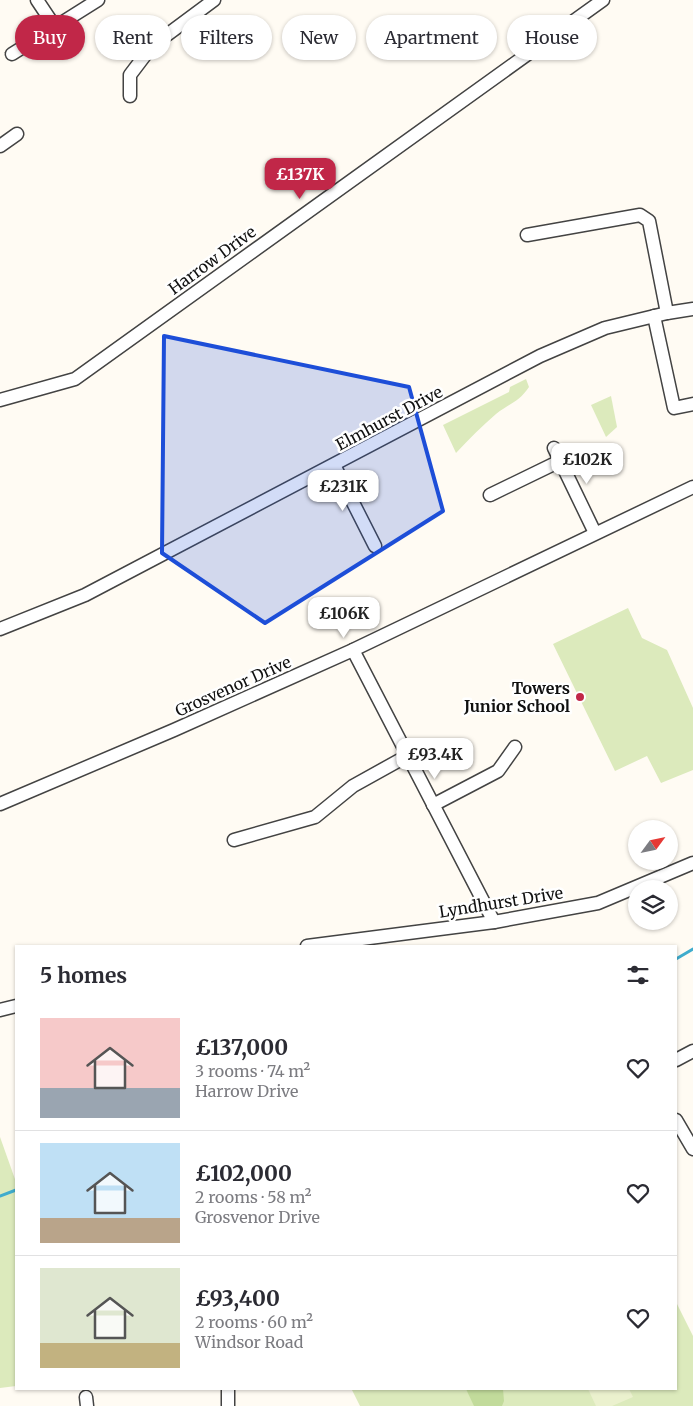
<!DOCTYPE html>
<html lang="en">
<head>
<meta charset="utf-8">
<style>
  body { margin:0; font-family:Merriweather,serif; background:#f7f7f7; color:#2b2b33; height:100vh; display:flex; flex-direction:column; font-size:19px; white-space:nowrap }
  * { box-sizing:border-box; margin:0 }
  p { font-size:16px; color:#7c7c81 }
  .icon { flex:none; width:28px; height:28px; fill:none; stroke:currentColor; stroke-width:2; stroke-linecap:round; stroke-linejoin:round }
  .map { position:relative; flex:1; overflow:hidden }
  .sheet { position:absolute; left:15px; top:945px; width:662px; height:445px; display:flex; flex-direction:column; background:#fff; border-radius:0px; box-shadow:0 1px 4px #0004 }
  .sheet>* { flex:none }
  .top-card { position:absolute; left:15px; top:15px; width:664px; height:45px; display:flex; gap:10px }
  .needle { width:32px; rotate:57deg }
  .controls { position:absolute; left:628px; top:820px; display:grid; gap:10px }
  .controls a { display:grid; place-items:center; width:50px; height:50px; border-radius:50%; background:#fff; box-shadow:0 1px 4px #0004; font-size:25px }
  .price { position:absolute; translate:-50% -42px; padding:0 11px; border-radius:10px; background:#fff; color:#222; font-size:16px; line-height:32px; filter:drop-shadow(0 1px 2px #0008) }
  .price::after { content:''; position:absolute; left:50%; top:30px; width:15px; height:11px; margin-left:-8px; background:inherit; clip-path:polygon(0 0,100% 0,50% 100%) }
  .price.active { background:#c12748; color:#fff }
  ul { padding:0; list-style:none }
  li { display:flex; align-items:center; gap:15px; height:125px; padding:0 25px }
  li+li { border-top:1px solid #e1e1e2 }
  li span { display:grid; place-items:center; flex:none; width:140px; height:100px; border-radius:0px; color:#555 }
  li>.icon { margin-inline-start:auto }
  span .icon { width:60px; height:60px; fill:#fffc; stroke-width:1 }
  li b { font-size:21px }
  h2 { display:flex; justify-content:space-between; align-items:center; height:60px; padding:0 25px; font-size:21px }
  .pill { padding:0 18px; border-radius:22px; background:#fff; box-shadow:0 1px 4px #0004; font-size:18px; line-height:45px }
  .pill.active { background:#c12748; color:#fff }
  .map>svg:first-child { display:block }
</style>
</head>
<body>
<div class="map">
<svg width="693" height="1406" viewBox="0 0 693 1406">
  <rect width="100%" height="100%" fill="#fffbf3"/>
  <g fill="#dceabc">
    <path d="M526,379L529,387C519,402 510,403 496,414C482,426 469,439 456,453L443,425L509,392L510,387Z"/>
    <path d="M611,396L617,427L606,437L591,405Z"/>
    <path d="M628,608L642,638L667,650L693,708V770L661,783L647,756L615,771L553,644Z"/>
    <path d="M0,1137L16,1182V1386L0,1388Z"/>
    <path d="M676,1302L693,1336V1406H360L352,1390L355,1389H676Z"/>
  </g>
  <path fill="#c2db9b" d="M466,1389H503L504,1401L502,1406H474Z"/>
  <path fill="#ebf1ce" d="M588,1389H629L633,1397L612,1406H596Z"/>
  <g fill="none" stroke-linecap="round" stroke-linejoin="round">
    <g stroke="#3faccd" stroke-width="3">
      <path d="M676,959L693,949"/>
      <path d="M0,1196L16,1190"/>
    </g>
    <g stroke="#434343" stroke-width="15">
      <g id="minor">
        <path d="M37,0L55,27L98,0"/>
        <path d="M12,54L55,27"/>
        <path d="M130,96V75L152,46L214,0"/>
        <path d="M0,146L17,134"/>
        <path d="M527,235L640,215L649,221L667,313"/>
        <path d="M654,316L674,408L693,404"/>
        <path d="M0,400L75,379L603,0"/>
        <path d="M554,448L595,533"/>
        <path d="M334,465L375,546"/>
        <path d="M490,495L560,461"/>
        <path d="M0,629L85,595L540,356L605,328L667,313L693,309"/>
        <path d="M353,650L494,922"/>
        <path d="M0,804L174,730L353,650L693,487"/>
        <path d="M433,805L498,771L515,747"/>
        <path d="M234,840L315,817L353,786L407,756"/>
        <path d="M307,946L494,922L598,903L693,863"/>
        <path d="M0,1010L16,1006"/>
        <path d="M676,1060L693,1051"/>
        <path d="M676,1120L693,1149"/>
        <path d="M228,1389V1406"/>
        <path d="M86,1397L87,1406"/>
      </g>
    </g>
    <use href="#minor" stroke="#fff" stroke-width="12"/>
  </g>
  <path fill="#1d4ed8" fill-opacity="0.2" stroke="#1d4ed8" stroke-width="4" stroke-linejoin="round" d="M164,336L409,387L443,511L265,623L162,553Z"/>
  <circle fill="#c12748" stroke="#fff" stroke-width="2" cx="580" cy="697" r="5"/>
  <g text-anchor="middle" stroke-width="5" stroke-linejoin="round" paint-order="stroke">
    <g font-size="16" fill="#101010" stroke="#fff">
      <text transform="translate(212 260) rotate(-36)" y="6">Harrow Drive</text>
      <text transform="translate(389 418) rotate(-28)" y="6">Elmhurst Drive</text>
      <text transform="translate(233 686) rotate(-24)" y="6">Grosvenor Drive</text>
      <text transform="translate(501 902) rotate(-9)" y="6">Lyndhurst Drive</text>
    </g>
    <g font-size="16" font-weight="bold" fill="#101010" stroke="#fff" text-anchor="end">
      <text x="570" y="694">Towers<tspan x="570" dy="18">Junior School</tspan></text>
    </g>
  </g>
</svg>
<div class="controls">
<a><svg class="needle" viewBox="-14 -14 28 28"><path d="M0-13l5 13h-10z" fill="#e53935"/><path d="M0 13l5-13h-10z" fill="#7c7c81"/></svg></a>
<a><svg class="icon" aria-label="layers" viewBox="0 0 24 24"><path d="M12 4l9 5-9 5-9-5zM3 14l9 5 9-5"/></svg></a>
</div>
<b class="price active" style="left:300px;top:200px">£137K</b>
<b class="price" style="left:587px;top:485px">£102K</b>
<b class="price" style="left:343px;top:512px">£231K</b>
<b class="price" style="left:344px;top:639px">£106K</b>
<b class="price" style="left:435px;top:780px">£93.4K</b>
<div class="top-card">
<a class="pill active">Buy</a>
<a class="pill">Rent</a>
<a class="pill">Filters</a>
<a class="pill">New</a>
<a class="pill">Apartment</a>
<a class="pill">House</a>
</div>
<section class="sheet">
<h2>5 homes<svg class="icon" aria-label="filters" viewBox="0 0 24 24"><path d="M4 7h16M4 17h16"/><circle cx="9" cy="7" r="2"/><circle cx="15" cy="17" r="2"/></svg></h2>
<ul>
<li><span style="background:linear-gradient(#f6c9c9 70%,#9aa5b1 0)"><svg class="icon" aria-label="home" viewBox="0 0 24 24"><path d="M3 11l9-7 9 7M6 9v11h12V9"/></svg></span><div><b>£137,000</b><p>3 rooms · 74 m²</p><p>Harrow Drive</p></div><svg class="icon" aria-label="heart" viewBox="0 0 24 24"><path d="M12 20l-8-8c-3-5 5-10 8-4 3-6 11-1 8 4z"/></svg></li>
<li><span style="background:linear-gradient(#bfe0f5 75%,#b9a48a 0)"><svg class="icon" aria-label="home" viewBox="0 0 24 24"><path d="M3 11l9-7 9 7M6 9v11h12V9"/></svg></span><div><b>£102,000</b><p>2 rooms · 58 m²</p><p>Grosvenor Drive</p></div><svg class="icon" aria-label="heart" viewBox="0 0 24 24"><path d="M12 20l-8-8c-3-5 5-10 8-4 3-6 11-1 8 4z"/></svg></li>
<li><span style="background:linear-gradient(#dfe7d0 75%,#c2b280 0)"><svg class="icon" aria-label="home" viewBox="0 0 24 24"><path d="M3 11l9-7 9 7M6 9v11h12V9"/></svg></span><div><b>£93,400</b><p>2 rooms · 60 m²</p><p>Windsor Road</p></div><svg class="icon" aria-label="heart" viewBox="0 0 24 24"><path d="M12 20l-8-8c-3-5 5-10 8-4 3-6 11-1 8 4z"/></svg></li>
</ul>
</section>
</div>
</body>
</html>
